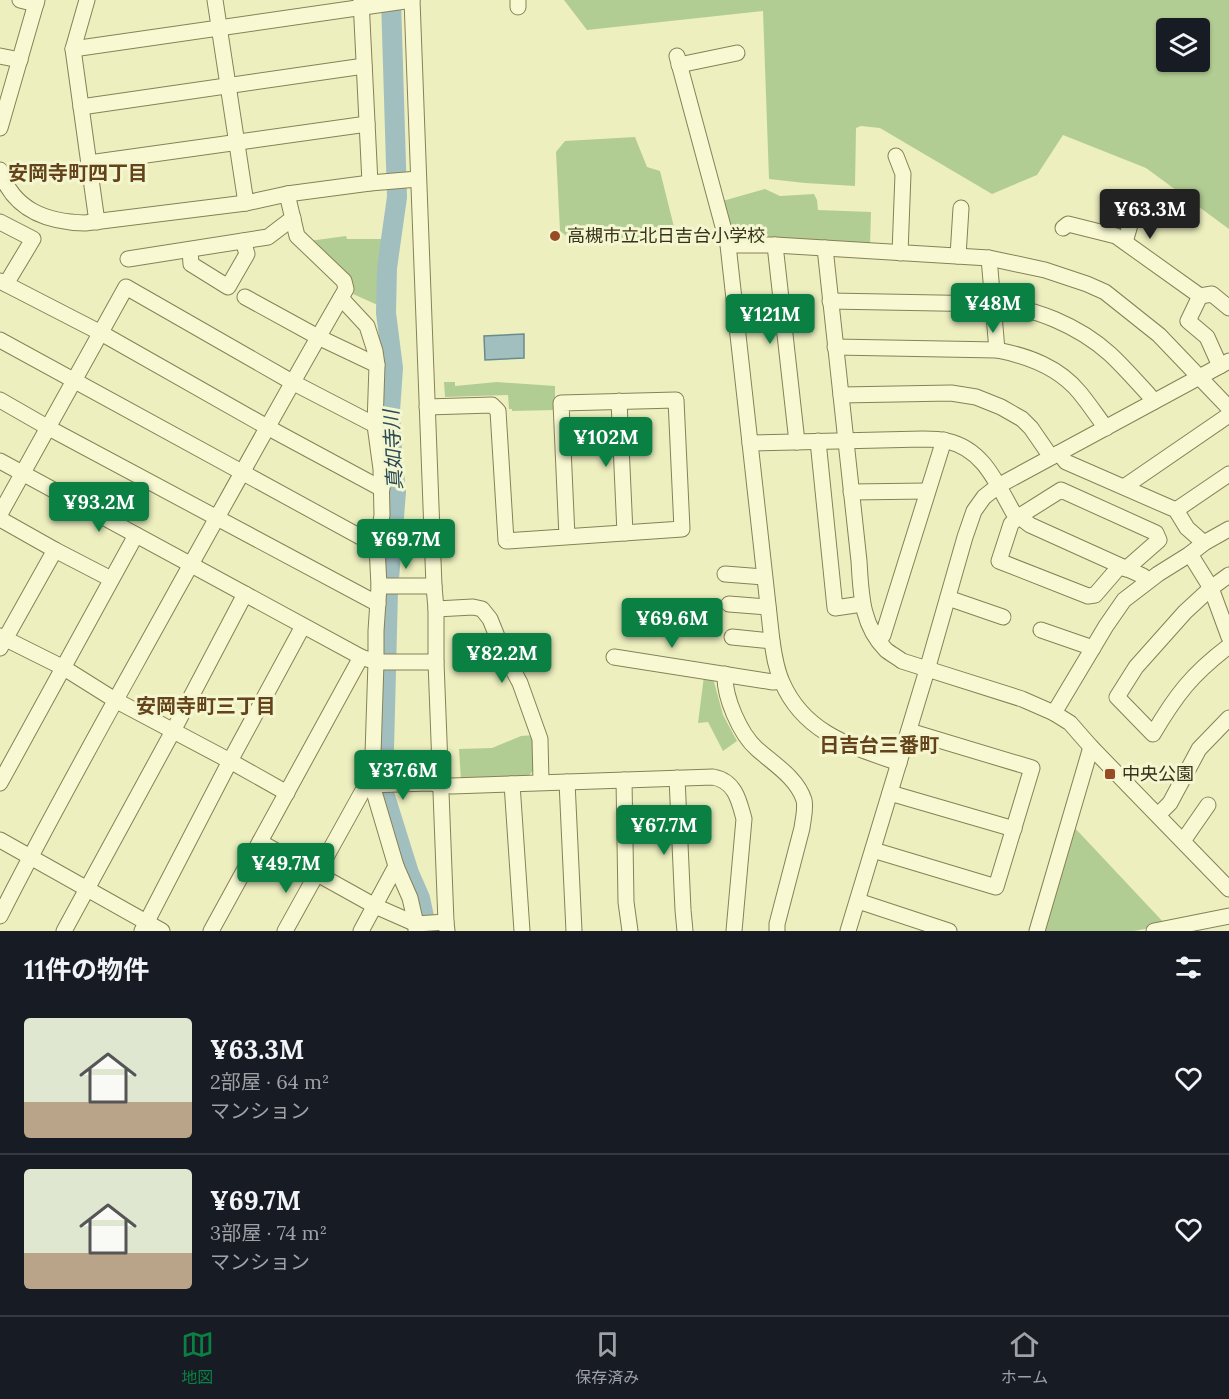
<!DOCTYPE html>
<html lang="ja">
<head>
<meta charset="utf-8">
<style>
  body { margin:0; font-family:Lora,"Noto Sans JP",serif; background:#20242c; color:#f1f3f6; height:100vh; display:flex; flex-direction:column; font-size:22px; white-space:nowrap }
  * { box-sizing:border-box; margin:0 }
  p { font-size:20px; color:#9ea1a6 }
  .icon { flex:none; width:33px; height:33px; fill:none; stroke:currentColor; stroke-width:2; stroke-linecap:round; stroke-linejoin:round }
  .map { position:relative; height:931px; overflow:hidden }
  .sheet { display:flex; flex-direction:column; background:#171b24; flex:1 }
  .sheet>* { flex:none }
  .tools { position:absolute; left:1156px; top:18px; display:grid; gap:12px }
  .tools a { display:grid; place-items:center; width:54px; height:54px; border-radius:6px; background:#171b24; box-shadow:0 2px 4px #0004; font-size:30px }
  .price { position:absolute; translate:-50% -51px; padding:0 14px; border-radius:6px; background:#0b8043; color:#fff; font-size:20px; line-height:39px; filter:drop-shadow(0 2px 3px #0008) }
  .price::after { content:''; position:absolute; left:50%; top:36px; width:18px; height:14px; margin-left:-9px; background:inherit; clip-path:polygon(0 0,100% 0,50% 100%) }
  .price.active { background:#222; color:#fff }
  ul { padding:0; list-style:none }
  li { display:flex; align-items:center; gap:18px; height:150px; padding:0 24px }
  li+li { border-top:2px solid #363941 }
  li span { display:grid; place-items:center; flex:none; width:168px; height:120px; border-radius:6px; color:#555 }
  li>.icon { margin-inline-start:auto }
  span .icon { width:72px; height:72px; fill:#fffc; stroke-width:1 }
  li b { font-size:26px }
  h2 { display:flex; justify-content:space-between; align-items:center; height:72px; padding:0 24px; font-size:26px }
  .menu { display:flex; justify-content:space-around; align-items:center; height:84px; border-top:2px solid #363941; background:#171b24; font-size:16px; color:#9ea1a6 }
  .menu a { display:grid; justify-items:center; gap:3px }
  .menu .active { color:#0b8043 }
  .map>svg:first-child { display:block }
</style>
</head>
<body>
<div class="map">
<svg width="1229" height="931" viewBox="0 0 1229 931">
  <rect width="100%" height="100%" fill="#edefbf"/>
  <g fill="#b2cd93" fill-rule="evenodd">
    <path d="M564,0H1229V229L1146,168L1063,135L1037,175L992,194L880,128L861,126L856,128L855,186L805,183L769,179L763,11L587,30ZM1167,28H1200V62H1167Z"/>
    <path d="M635,137L647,167L660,171L677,239L577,244L560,231L556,152L565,141Z"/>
    <path d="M765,189L780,196L814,194L817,200L818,210L871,212L870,247L733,239L719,202Z"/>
    <path d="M346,236L347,239H383L381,264L382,307L353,294L354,292L351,281L309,241Z"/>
    <path d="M444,382H455V386L497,382L555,386V410L512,411V409H509L508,395L445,397Z"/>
    <path d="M704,676L713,678L723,715L737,741L723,751L708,722L698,723Z"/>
    <path d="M534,735L536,768L526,778L461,781L459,749L492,748L521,736Z"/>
    <path d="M1073,826L1166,925L1134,931H1043Z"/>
  </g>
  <path fill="#a2bfc0" stroke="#6a8b8e" stroke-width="1.5" d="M524,334V358L485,360L484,336Z"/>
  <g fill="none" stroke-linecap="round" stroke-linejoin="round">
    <path stroke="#a2bfc0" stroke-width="20" d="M391,0L397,197L387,268L386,313L393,368L390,411L392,454L396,492L388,591L383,790L409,873L420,898L426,926V931"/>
    <g stroke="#878157" stroke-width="17">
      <g id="minor">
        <path d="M20,0L36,4"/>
        <path d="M87,0L73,49L97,222"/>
        <path d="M215,0L246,203"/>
        <path d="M361,0L370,183"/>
        <path d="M412,0L434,586L436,609V662L446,922L447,931"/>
        <path d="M518,0V7"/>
        <path d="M73,49L412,0"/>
        <path d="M0,56L20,60"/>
        <path d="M677,56L728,245L772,641C774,655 776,669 782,682C804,733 850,746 899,763"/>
        <path d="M679,65L737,53"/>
        <path d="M81,107L364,66"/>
        <path d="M0,128L37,0"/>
        <path d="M896,156L903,174L900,253"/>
        <path d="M89,163L367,124"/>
        <path d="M0,170C13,210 46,222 85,223L246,203L287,194L370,183L418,179"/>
        <path d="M0,222L33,239L6,284"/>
        <path d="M1063,228L1068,224L1116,236L1200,296L1212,294L1229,308"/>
        <path d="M1125,242L1130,225"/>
        <path d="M728,245H775L989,258L1045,270L1087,284L1105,292L1159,335L1229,408"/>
        <path d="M775,245L797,442"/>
        <path d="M825,248L859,561C861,593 861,625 886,650C891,654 897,657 902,661L1022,699L1054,713L1070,723L1091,747L1229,889"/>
        <path d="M190,250L191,264L228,287L247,254L243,241"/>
        <path d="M958,256L961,208"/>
        <path d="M989,258L997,350"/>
        <path d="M128,259L268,237L293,218"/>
        <path d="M0,281L101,333L267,427L382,489"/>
        <path d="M1200,296L1188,321L1207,337L1220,366"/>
        <path d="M245,297L318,337L377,365L375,425L381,469L382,515L377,546L379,586L376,631V662L372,785L396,866L410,898L416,924V931"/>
        <path d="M341,298L367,326L375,351L377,365"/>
        <path d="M830,301L992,304C1034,307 1079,326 1110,354C1124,367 1136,381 1149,395L1153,402"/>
        <path d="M0,340L377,546"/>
        <path d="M835,347L997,350C1028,356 1059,367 1080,393C1089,404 1097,416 1106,428"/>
        <path d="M841,395L951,393L976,397L1001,407L1022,419L1031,428L1051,457"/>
        <path d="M0,400L47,427L378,604"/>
        <path d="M619,401L625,533"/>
        <path d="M427,407L492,405L498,411L506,541L682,529L676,400L561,403L567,537"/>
        <path d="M818,441L835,608L862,604"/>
        <path d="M750,443L923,439C930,439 939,439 947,441C983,449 996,482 1013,512L1030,525L1143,576L1147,581"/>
        <path d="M1059,453L1066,462L1176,510L1187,528L1204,543"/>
        <path d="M0,461L361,657L376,662H436"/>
        <path d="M1124,487L1229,415"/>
        <path d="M851,492L927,491"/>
        <path d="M1176,510L1229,474"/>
        <path d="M0,514L126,287L292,382L375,425"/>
        <path d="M0,519L55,550L111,579"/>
        <path d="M1190,554L1211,588L1229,637"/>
        <path d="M1120,566L1095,595L1088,596L999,561L1011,524L1018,517L1061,490L1156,533L1159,540L1126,569"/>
        <path d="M725,574L764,577"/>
        <path d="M1229,575L1211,588L1185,612L1136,667L1117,697L1153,734C1176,695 1192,674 1229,646"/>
        <path d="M379,586H434"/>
        <path d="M948,598L1003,617"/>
        <path d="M729,604L768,607"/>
        <path d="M436,609L473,607L482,609L490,619L503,651L520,683L540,739L541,782"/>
        <path d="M1041,630L1093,648"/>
        <path d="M0,636L64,668L115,700L230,761L142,931"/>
        <path d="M732,637L772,641"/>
        <path d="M879,640L883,635L944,440"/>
        <path d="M0,648L55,550"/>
        <path d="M614,657L773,682L781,681"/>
        <path d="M725,674C724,697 740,734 757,749C774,764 797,778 804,800C806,809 803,819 802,828L777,924V931"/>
        <path d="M1054,713L1106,626L1124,600L1158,574L1190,554L1204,543L1229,529"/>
        <path d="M677,778L683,910L685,931"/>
        <path d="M624,780L626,902L630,931"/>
        <path d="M567,782L574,931"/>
        <path d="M0,783L136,535"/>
        <path d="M512,784L522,931"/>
        <path d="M287,793L230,761L303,626"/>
        <path d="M890,793L1014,829"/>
        <path d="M1158,815L1170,803L1199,749L1229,718"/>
        <path d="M0,840L162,931"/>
        <path d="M1183,841L1208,805"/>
        <path d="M260,842L375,906L416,924L446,922"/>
        <path d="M873,850L996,887L1032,768L909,731"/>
        <path d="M858,901L949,931"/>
        <path d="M0,916C55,807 116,700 175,593C232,491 288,389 346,289L344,281L297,236L287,194"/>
        <path d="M64,931L173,731L245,594"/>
        <path d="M211,931L361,657"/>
        <path d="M285,931L366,785L430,783L452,786L713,777C735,781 739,800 744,819L734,931"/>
        <path d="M361,931L396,866"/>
        <path d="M848,931L927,670L965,537L974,511L984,497L998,486L1229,361"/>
        <path d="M1037,931L1091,747"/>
        <path d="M1154,931L1229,916"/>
      </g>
    </g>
    <use href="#minor" stroke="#f8f9d2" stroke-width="15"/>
  </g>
  <g fill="#984c26" stroke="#f4f6cf" stroke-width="2">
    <circle cx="555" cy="236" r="6"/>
    <rect x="1104" y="768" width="12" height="12" rx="3"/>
  </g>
  <g text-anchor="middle" stroke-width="6" stroke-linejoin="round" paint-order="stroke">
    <g font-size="18" fill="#37321c" stroke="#f4f6cf" text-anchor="start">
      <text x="567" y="242">高槻市立北日吉台小学校</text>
      <text x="1122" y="780">中央公園</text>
    </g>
    <g font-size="20" font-weight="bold" fill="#64431b" stroke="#f4f6cf">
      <text x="78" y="180">安岡寺町四丁目</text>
      <text x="206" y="713">安岡寺町三丁目</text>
      <text x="879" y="752">日吉台三番町</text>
    </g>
    <g font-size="20" font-style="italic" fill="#2b4b57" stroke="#f4f6cf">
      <text transform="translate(393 450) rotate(-93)" y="7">真如寺川</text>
    </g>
  </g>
</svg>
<div class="tools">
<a><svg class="icon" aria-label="layers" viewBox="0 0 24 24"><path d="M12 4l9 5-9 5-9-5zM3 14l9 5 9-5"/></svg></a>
</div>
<b class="price active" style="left:1150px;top:240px">¥63.3M</b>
<b class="price" style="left:993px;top:334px">¥48M</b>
<b class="price" style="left:770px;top:345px">¥121M</b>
<b class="price" style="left:606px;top:468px">¥102M</b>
<b class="price" style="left:99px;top:533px">¥93.2M</b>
<b class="price" style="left:406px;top:570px">¥69.7M</b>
<b class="price" style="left:672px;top:649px">¥69.6M</b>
<b class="price" style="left:502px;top:684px">¥82.2M</b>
<b class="price" style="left:403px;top:801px">¥37.6M</b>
<b class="price" style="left:664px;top:856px">¥67.7M</b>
<b class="price" style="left:286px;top:894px">¥49.7M</b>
</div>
<section class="sheet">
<h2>11件の物件<svg class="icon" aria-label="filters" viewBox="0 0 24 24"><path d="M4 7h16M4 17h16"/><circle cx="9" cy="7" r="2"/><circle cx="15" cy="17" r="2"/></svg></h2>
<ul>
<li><span style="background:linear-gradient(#dfe7d0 70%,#b9a48a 0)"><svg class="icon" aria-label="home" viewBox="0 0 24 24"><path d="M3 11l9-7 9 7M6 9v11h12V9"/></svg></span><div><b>¥63.3M</b><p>2部屋 · 64 m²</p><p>マンション</p></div><svg class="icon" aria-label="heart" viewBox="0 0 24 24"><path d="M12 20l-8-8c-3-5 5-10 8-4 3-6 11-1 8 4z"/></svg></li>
<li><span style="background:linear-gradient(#dfe7d0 70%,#b9a48a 0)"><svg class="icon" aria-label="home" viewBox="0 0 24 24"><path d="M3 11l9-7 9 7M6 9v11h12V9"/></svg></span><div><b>¥69.7M</b><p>3部屋 · 74 m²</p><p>マンション</p></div><svg class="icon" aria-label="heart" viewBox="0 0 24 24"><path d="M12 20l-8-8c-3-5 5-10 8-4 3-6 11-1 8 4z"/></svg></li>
</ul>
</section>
<nav class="menu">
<a class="active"><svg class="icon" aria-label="map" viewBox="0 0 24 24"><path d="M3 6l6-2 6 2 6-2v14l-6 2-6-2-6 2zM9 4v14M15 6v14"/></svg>地図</a>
<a><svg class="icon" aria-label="saved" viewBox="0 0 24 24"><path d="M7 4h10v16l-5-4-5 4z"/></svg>保存済み</a>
<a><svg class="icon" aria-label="home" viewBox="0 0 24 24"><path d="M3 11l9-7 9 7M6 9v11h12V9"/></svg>ホーム</a>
</nav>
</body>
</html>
